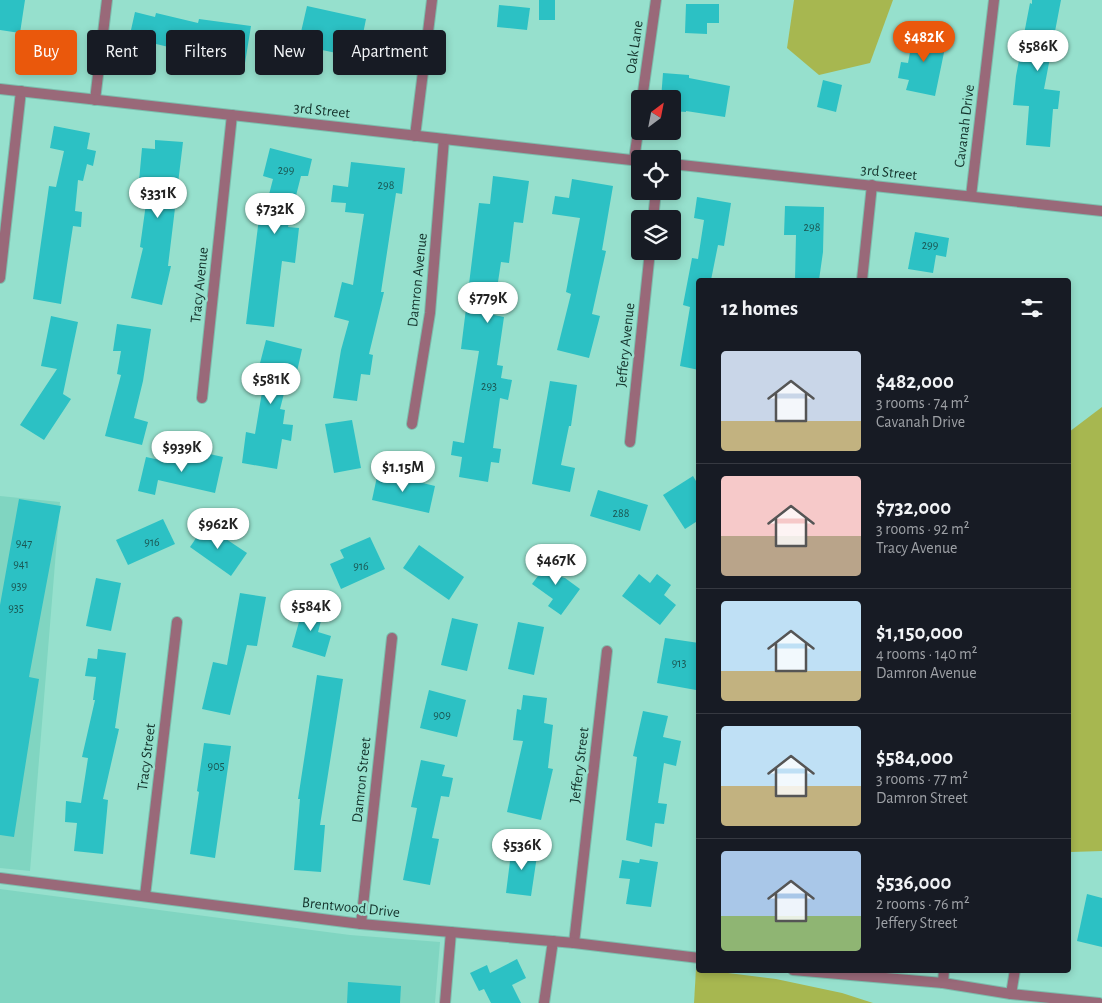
<!DOCTYPE html>
<html lang="en">
<head>
<meta charset="utf-8">
<style>
  body { margin:0; font-family:"Alegreya Sans",sans-serif; background:#242831; color:#f1f3f6; height:100vh; display:flex; flex-direction:column; font-size:19px; white-space:nowrap }
  * { box-sizing:border-box; margin:0 }
  p { font-size:16px; color:#9ea1a6 }
  .icon { flex:none; width:28px; height:28px; fill:none; stroke:currentColor; stroke-width:2; stroke-linecap:round; stroke-linejoin:round }
  .map { position:relative; flex:1; overflow:hidden }
  .sheet { position:absolute; left:696px; top:278px; width:375px; height:695px; display:flex; flex-direction:column; background:#171b24; border-radius:5px; box-shadow:0 2px 8px #0003 }
  .sheet>* { flex:none }
  .top-card { position:absolute; left:15px; top:30px; width:475px; height:45px; display:flex; gap:10px }
  .needle { width:32px; rotate:32deg }
  .fabs { position:absolute; left:631px; top:90px; display:grid; gap:10px }
  .fabs a { display:grid; place-items:center; width:50px; height:50px; border-radius:5px; background:#171b24; box-shadow:0 2px 8px #0003; font-size:25px }
  .price { position:absolute; translate:-50% -42px; padding:0 11px; border-radius:18px; background:#fff; color:#222; font-size:16px; line-height:32px; filter:drop-shadow(0 1px 2px #0008) }
  .price::after { content:''; position:absolute; left:50%; top:30px; width:15px; height:11px; margin-left:-8px; background:inherit; clip-path:polygon(0 0,100% 0,50% 100%) }
  .price.selected { background:#ea580c; color:#fff }
  ul { padding:0; list-style:none }
  li { display:flex; align-items:center; gap:15px; height:125px; padding:0 25px }
  li+li { border-top:1px solid #363941 }
  li span { display:grid; place-items:center; flex:none; width:140px; height:100px; border-radius:5px; color:#555 }
  li>.icon { margin-inline-start:auto }
  span .icon { width:60px; height:60px; fill:#fffc; stroke-width:1 }
  li b { font-size:21px }
  h2 { display:flex; justify-content:space-between; align-items:center; height:60px; padding:0 25px; font-size:21px }
  .chip { padding:0 18px; border-radius:5px; background:#171b24; box-shadow:0 2px 8px #0003; font-size:18px; line-height:45px }
  .chip.selected { background:#ea580c; color:#fff }
  .map>svg:first-child { display:block }
</style>
</head>
<body>
<div class="map">
<svg width="1102" height="1003" viewBox="0 0 1102 1003">
  <rect width="100%" height="100%" fill="#96e0cd"/>
  <g fill="#80d5c1">
    <path d="M0,496L60,502L30,871L0,868Z"/>
    <path d="M0,889L350,935L440,942L435,1003H0Z"/>
  </g>
  <g fill="#a7b750">
    <path d="M794,0H893L870,63L819,75L787,48Z"/>
    <path d="M1102,407V851L1071,852L1069,850V432Z"/>
    <path d="M696,969L776,979L842,993L873,1003H694Z"/>
  </g>
  <g fill="#2cc1c4">
    <path d="M0,0H25L20,33L0,30Z"/>
    <rect x="539" y="0" width="16" height="20"/>
    <path d="M1032,0H1061L1044,89L1060,91L1058,109H1053L1050,147L1026,145L1029,106L1013,105L1016,76L1030,3L1032,4Z"/>
    <path d="M686,4H719V23H707V34L685,33Z"/>
    <path d="M499,5L530,8L527,30L497,27Z"/>
    <path d="M307,6L366,19L360,49L348,46L346,55L298,45Z"/>
    <path d="M135,12L155,17L156,13L198,23L199,19L251,26L245,63L226,60L227,54L182,47L181,50L152,43L149,53L127,48Z"/>
    <path d="M914,31L947,38L935,96L906,90L909,80L898,78L901,62L908,63Z"/>
    <path d="M663,73L689,75V78L730,86L725,117L686,111V112L672,111V99H661Z"/>
    <path d="M823,80L842,85L836,112L817,107Z"/>
    <path d="M54,126L90,133L87,149L96,151L93,166L87,164L83,181L78,180L75,211L82,212L81,227L73,226L61,304L33,299L49,186L56,187L64,151L50,148Z"/>
    <path d="M155,140L183,142L168,266H171L162,305L131,298L143,248L140,247L149,182L139,181L142,148L155,149Z"/>
    <path d="M270,148L312,159L308,176H301L288,227L299,228L295,263L282,261L274,327L246,324L259,218H263L273,179L263,176Z"/>
    <path d="M351,162L405,168L402,194L396,193L381,292H384L369,354L373,355L370,375L361,374L357,401L333,398L341,350L349,321L334,317L342,282L353,285L364,214L345,212L346,203L331,202L333,185L348,187Z"/>
    <path d="M493,176L529,181L523,223L514,222L509,263L501,262L495,302L494,315L504,317L497,365L503,366L501,378L512,380L508,400L500,398L495,433L493,448L501,449L499,463L491,462L488,482L459,477L462,457L451,455L453,441L464,443L479,351L461,349L479,203L490,204Z"/>
    <path d="M572,179L613,186L602,250L606,251L592,314L600,316L589,358L557,350L571,294L566,292L580,218L552,214L555,196L569,198Z"/>
    <path d="M697,197L731,203L724,246L718,245L711,280H699V370L680,366L690,307L683,305L692,258L698,259L704,220L694,218Z"/>
    <path d="M785,206L824,207L823,252L819,280H795L796,235H784Z"/>
    <path d="M915,232L949,238L946,257L936,255L933,273L908,269Z"/>
    <path d="M51,316L78,322L63,394L71,399L44,440L20,425L57,369L41,366Z"/>
    <path d="M117,324L151,329L143,381L134,418L148,422L142,445L105,436L121,375L117,374L121,351H113Z"/>
    <path d="M266,340L302,349L296,376L289,374L280,409L285,410L283,424L293,425L291,441L282,439L277,469L242,463L246,432L255,434L262,392L253,390Z"/>
    <path d="M550,381L577,385L571,426H569L561,465L575,468L570,492L532,484Z"/>
    <path d="M352,420L361,468L334,473L325,424Z"/>
    <path d="M205,453L223,457L215,493L158,480L155,495L138,491L146,457L174,463L176,454L203,460Z"/>
    <path d="M378,472L435,486L429,513L372,500Z"/>
    <path d="M693,476L699,486V520L685,529L663,495Z"/>
    <path d="M598,490L648,505L640,531L590,516Z"/>
    <path d="M19,499L61,506L29,677L39,679L14,837L0,835V605Z"/>
    <path d="M163,519L175,544L128,565L116,540Z"/>
    <path d="M205,525L247,553L231,576L190,547Z"/>
    <path d="M370,537L385,569L341,589L330,564L344,558L340,550Z"/>
    <path d="M419,545L464,577L449,600L403,568Z"/>
    <path d="M560,546L554,575L565,578L580,589L561,615L548,606L553,599L532,584Z"/>
    <path d="M639,574L650,583L657,574L671,585L664,595L676,605L660,625L622,596Z"/>
    <path d="M96,578L121,583L111,631L86,626Z"/>
    <path d="M240,593L266,597L257,646L247,645L230,715L202,709L213,662L227,665Z"/>
    <path d="M304,604L324,610L318,632L331,636L325,657L292,647Z"/>
    <path d="M452,618L478,624L467,671L441,665Z"/>
    <path d="M518,622L544,627L534,675L508,669Z"/>
    <path d="M665,638L699,643L696,690L657,683Z"/>
    <path d="M98,649L126,653L115,728L119,729L103,799L108,800L103,854L74,851L77,823L65,822L66,801L81,803L88,758L82,757L95,700H93L96,677L85,676L88,658L97,659Z"/>
    <path d="M317,675L343,679L320,825H325L321,872L294,870L300,799H298Z"/>
    <path d="M429,690L466,700L457,737L420,728Z"/>
    <path d="M523,695L547,698L544,723L553,725L548,768L553,769L541,820L507,812L523,741L513,740L517,709L521,710Z"/>
    <path d="M643,711L668,716L663,737L681,741L676,766L664,763L658,803L667,804L664,824L655,823L652,847L626,840L637,757L633,756Z"/>
    <path d="M204,743L231,746L215,858L190,854L199,792L197,791Z"/>
    <path d="M421,760L445,765L442,776L453,778L449,797L441,796L432,838L439,839L430,885L403,880L417,808L411,807Z"/>
    <path d="M512,845L538,849L531,896L506,893Z"/>
    <path d="M640,859L658,862L651,907L626,904L630,879L619,878L622,860L639,863Z"/>
    <path d="M1087,894L1102,898V947L1077,941Z"/>
    <path d="M517,959L526,978L512,985L521,1003H491L484,989L479,991L470,973L487,965L490,973Z"/>
    <path d="M348,982L401,986L400,1003H347Z"/>
  </g>
  <g fill="none" stroke-linecap="round" stroke-linejoin="round">
    <g stroke="#7cbdad" stroke-width="12">
      <g id="minor">
        <path d="M642,99L656,0"/>
        <path d="M95,100L107,0"/>
        <path d="M415,136L432,0"/>
        <path d="M634,160L640,117"/>
        <path d="M971,196L994,0"/>
        <path d="M653,219L656,191"/>
        <path d="M0,278L21,91"/>
        <path d="M862,280L872,185"/>
        <path d="M202,398L232,115"/>
        <path d="M412,424L430,313L444,139"/>
        <path d="M630,442L650,251"/>
        <path d="M145,896L177,622"/>
        <path d="M361,924L392,638"/>
        <path d="M574,943L607,651"/>
        <path d="M943,983L944,970"/>
        <path d="M1011,994L1015,970"/>
        <path d="M445,1003L451,932"/>
        <path d="M544,1003L553,941"/>
      </g>
    </g>
    <g stroke="#7cbdad" stroke-width="12">
      <g id="tertiary">
        <path d="M0,89L640,161"/>
        <path d="M672,164L1102,211"/>
        <path d="M0,878L361,924L574,943L699,958"/>
        <path d="M793,970L943,983L1011,994L1099,1003"/>
      </g>
    </g>
    <use href="#minor" stroke="#996979" stroke-width="10"/>
    <use href="#tertiary" stroke="#996979" stroke-width="10"/>
  </g>
  <g text-anchor="middle" stroke-width="5" stroke-linejoin="round" paint-order="stroke">
    <g font-size="12" fill="#1a5652">
      <text x="286" y="174">299</text>
      <text x="386" y="189">298</text>
      <text x="812" y="231">298</text>
      <text x="930" y="249">299</text>
      <text x="489" y="390">293</text>
      <text x="621" y="517">288</text>
      <text x="152" y="546">916</text>
      <text x="24" y="547">947</text>
      <text x="21" y="568">941</text>
      <text x="361" y="570">916</text>
      <text x="19" y="590">939</text>
      <text x="16" y="612">935</text>
      <text x="679" y="667">913</text>
      <text x="442" y="719">909</text>
      <text x="216" y="770">905</text>
    </g>
    <g font-size="15" fill="#14332c" stroke="#96e0cd">
      <text transform="translate(634 47) rotate(-82)" y="5">Oak Lane</text>
      <text transform="translate(322 110) rotate(6)" y="5">3rd Street</text>
      <text transform="translate(964 126) rotate(-83)" y="5">Cavanah Drive</text>
      <text transform="translate(889 172) rotate(6)" y="5">3rd Street</text>
      <text transform="translate(417 280) rotate(-84)" y="5">Damron Avenue</text>
      <text transform="translate(199 285) rotate(-84)" y="5">Tracy Avenue</text>
      <text transform="translate(625 345) rotate(-84)" y="5">Jeffery Avenue</text>
      <text transform="translate(146 757) rotate(-83)" y="5">Tracy Street</text>
      <text transform="translate(579 765) rotate(-83)" y="5">Jeffery Street</text>
      <text transform="translate(361 780) rotate(-84)" y="5">Damron Street</text>
      <text transform="translate(351 907) rotate(6)" y="5">Brentwood Drive</text>
    </g>
  </g>
</svg>
<div class="fabs">
<a><svg class="needle" viewBox="-14 -14 28 28"><path d="M0-13l5 13h-10z" fill="#e53935"/><path d="M0 13l5-13h-10z" fill="#9ea1a6"/></svg></a>
<a><svg class="icon" aria-label="locate" viewBox="0 0 24 24"><circle cx="12" cy="12" r="6"/><path d="M12 2v4M12 18v4M2 12h4M18 12h4"/></svg></a>
<a><svg class="icon" aria-label="layers" viewBox="0 0 24 24"><path d="M12 4l9 5-9 5-9-5zM3 14l9 5 9-5"/></svg></a>
</div>
<b class="price selected" style="left:924px;top:63px">$482K</b>
<b class="price" style="left:1038px;top:72px">$586K</b>
<b class="price" style="left:158px;top:219px">$331K</b>
<b class="price" style="left:275px;top:235px">$732K</b>
<b class="price" style="left:488px;top:324px">$779K</b>
<b class="price" style="left:271px;top:405px">$581K</b>
<b class="price" style="left:182px;top:473px">$939K</b>
<b class="price" style="left:403px;top:493px">$1.15M</b>
<b class="price" style="left:218px;top:550px">$962K</b>
<b class="price" style="left:556px;top:586px">$467K</b>
<b class="price" style="left:311px;top:632px">$584K</b>
<b class="price" style="left:522px;top:871px">$536K</b>
<div class="top-card">
<a class="chip selected">Buy</a>
<a class="chip">Rent</a>
<a class="chip">Filters</a>
<a class="chip">New</a>
<a class="chip">Apartment</a>
</div>
<section class="sheet">
<h2>12 homes<svg class="icon" aria-label="filters" viewBox="0 0 24 24"><path d="M4 7h16M4 17h16"/><circle cx="9" cy="7" r="2"/><circle cx="15" cy="17" r="2"/></svg></h2>
<ul>
<li><span style="background:linear-gradient(#c9d6e8 70%,#c2b280 0)"><svg class="icon" aria-label="home" viewBox="0 0 24 24"><path d="M3 11l9-7 9 7M6 9v11h12V9"/></svg></span><div><b>$482,000</b><p>3 rooms · 74 m²</p><p>Cavanah Drive</p></div></li>
<li><span style="background:linear-gradient(#f6c9c9 60%,#b9a48a 0)"><svg class="icon" aria-label="home" viewBox="0 0 24 24"><path d="M3 11l9-7 9 7M6 9v11h12V9"/></svg></span><div><b>$732,000</b><p>3 rooms · 92 m²</p><p>Tracy Avenue</p></div></li>
<li><span style="background:linear-gradient(#bfe0f5 70%,#c2b280 0)"><svg class="icon" aria-label="home" viewBox="0 0 24 24"><path d="M3 11l9-7 9 7M6 9v11h12V9"/></svg></span><div><b>$1,150,000</b><p>4 rooms · 140 m²</p><p>Damron Avenue</p></div></li>
<li><span style="background:linear-gradient(#bfe0f5 60%,#c2b280 0)"><svg class="icon" aria-label="home" viewBox="0 0 24 24"><path d="M3 11l9-7 9 7M6 9v11h12V9"/></svg></span><div><b>$584,000</b><p>3 rooms · 77 m²</p><p>Damron Street</p></div></li>
<li><span style="background:linear-gradient(#a9c7e8 65%,#8fb573 0)"><svg class="icon" aria-label="home" viewBox="0 0 24 24"><path d="M3 11l9-7 9 7M6 9v11h12V9"/></svg></span><div><b>$536,000</b><p>2 rooms · 76 m²</p><p>Jeffery Street</p></div></li>
</ul>
</section>
</div>
</body>
</html>
